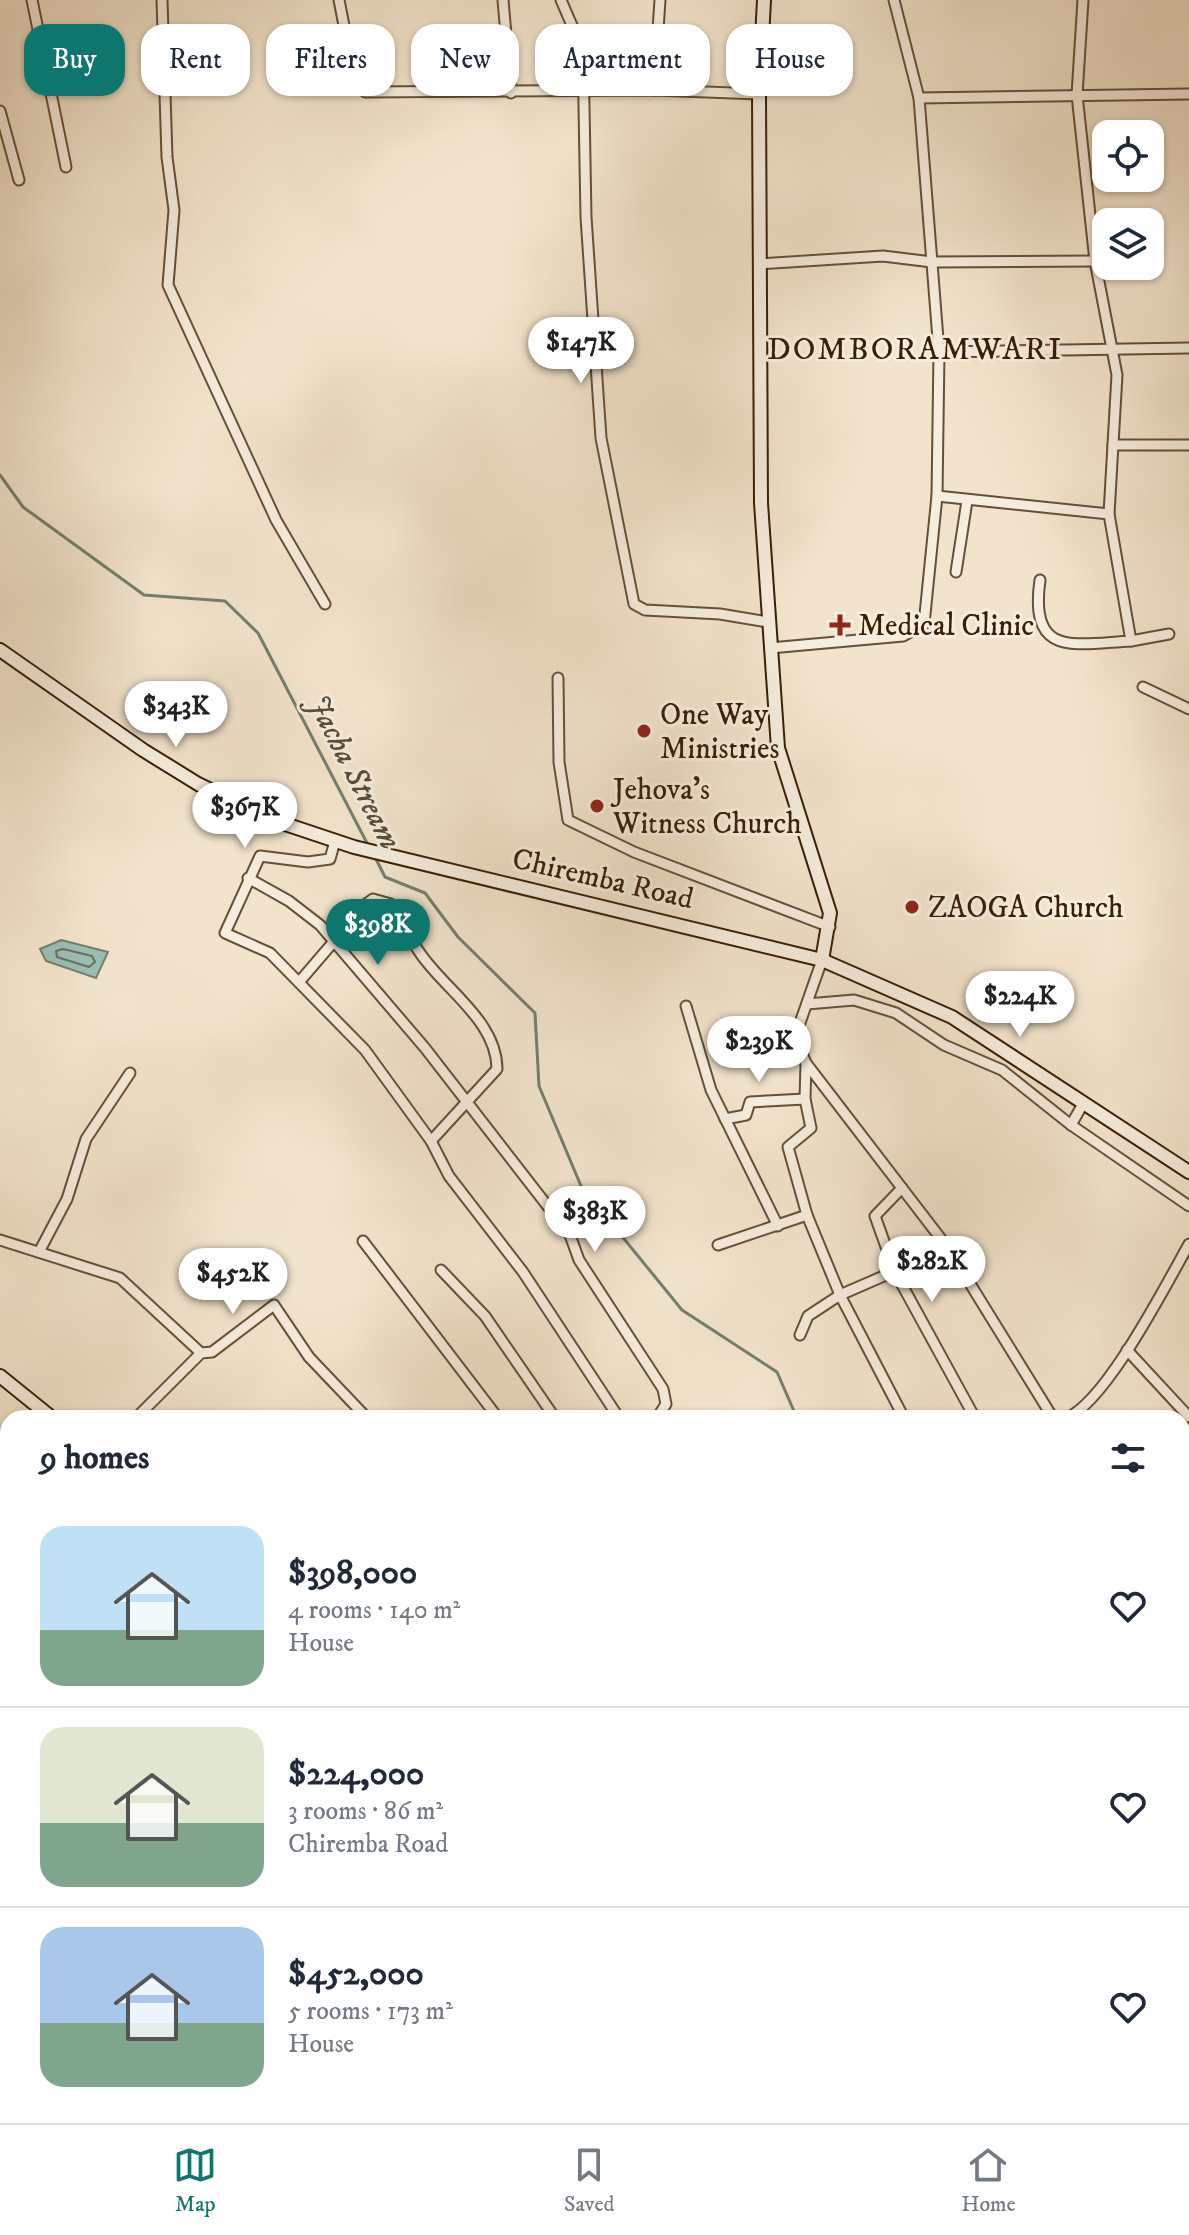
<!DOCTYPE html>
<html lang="en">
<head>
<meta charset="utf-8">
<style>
  body { margin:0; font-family:"IM FELL DW Pica",serif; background:#f2f2f3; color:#1f2937; height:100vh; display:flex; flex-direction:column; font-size:30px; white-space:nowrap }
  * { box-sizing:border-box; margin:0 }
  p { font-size:26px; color:#747a83 }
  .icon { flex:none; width:44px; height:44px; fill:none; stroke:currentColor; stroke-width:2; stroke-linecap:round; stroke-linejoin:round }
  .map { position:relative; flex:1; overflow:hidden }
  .panel { position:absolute; left:0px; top:1410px; width:1190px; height:714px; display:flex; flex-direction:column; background:#fff; border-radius:24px 24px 0 0; box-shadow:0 2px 6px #0004 }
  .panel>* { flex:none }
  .top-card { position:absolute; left:24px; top:24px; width:1142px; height:72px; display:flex; gap:16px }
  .tools { position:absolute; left:1092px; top:120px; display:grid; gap:16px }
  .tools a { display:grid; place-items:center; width:72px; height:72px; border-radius:16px; background:#fff; box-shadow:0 2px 6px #0004; font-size:40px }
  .price { position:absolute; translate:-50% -68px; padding:0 18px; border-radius:28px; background:#fff; color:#222; font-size:26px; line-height:52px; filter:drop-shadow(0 2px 4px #0008) }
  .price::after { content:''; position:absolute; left:50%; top:48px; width:24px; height:18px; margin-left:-12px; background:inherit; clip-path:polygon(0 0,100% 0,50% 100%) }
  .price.selected { background:#0f766e; color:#fff }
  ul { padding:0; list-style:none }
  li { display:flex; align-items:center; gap:24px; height:200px; padding:0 40px }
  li+li { border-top:2px solid #e0e1e3 }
  li span { display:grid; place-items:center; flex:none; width:224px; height:160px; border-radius:24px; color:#555 }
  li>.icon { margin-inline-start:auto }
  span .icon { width:96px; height:96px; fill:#fffc; stroke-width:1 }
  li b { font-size:34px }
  h2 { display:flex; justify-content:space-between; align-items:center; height:96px; padding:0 40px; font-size:34px }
  .chip { padding:0 28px; border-radius:24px; background:#fff; box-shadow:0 2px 6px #0004; font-size:28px; line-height:72px }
  .chip.selected { background:#0f766e; color:#fff }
  .menu { display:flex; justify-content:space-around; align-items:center; height:112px; border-top:2px solid #e0e1e3; background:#fff; font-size:22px; color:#747a83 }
  .menu a { display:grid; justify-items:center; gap:4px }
  .menu .selected { color:#0f766e }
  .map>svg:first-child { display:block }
</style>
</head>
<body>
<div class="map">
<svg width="1189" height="2123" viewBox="0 0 1189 2123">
  <rect width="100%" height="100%" fill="#f2e4cc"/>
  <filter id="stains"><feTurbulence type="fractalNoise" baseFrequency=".0025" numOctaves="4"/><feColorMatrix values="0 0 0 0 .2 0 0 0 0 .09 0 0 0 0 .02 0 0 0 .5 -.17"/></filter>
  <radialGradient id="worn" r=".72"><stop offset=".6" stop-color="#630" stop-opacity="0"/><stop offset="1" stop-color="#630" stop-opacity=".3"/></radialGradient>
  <path fill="#9bbfb6" stroke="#737f6e" stroke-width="2" d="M61,940L108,952L96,978L46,961L40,949Z"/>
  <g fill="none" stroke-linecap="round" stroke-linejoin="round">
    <path stroke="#6a6e5c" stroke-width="2" d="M63,949L92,956L95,962L89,967L57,957L56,951Z"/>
    <g stroke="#737f6e" stroke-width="3">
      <path d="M0,475L23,507L144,595L225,601L258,633L368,845"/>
      <path d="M374,855L385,877L425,893L458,937L535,1013L539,1086L581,1186L682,1310L777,1372L797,1418"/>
      <path d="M1182,2065L1189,2071"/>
    </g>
    <g stroke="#665035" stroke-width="13">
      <g id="street">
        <path d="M32,0L66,167"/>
        <path d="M162,0L167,157L174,210L168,285L276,520L325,604"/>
        <path d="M339,0L354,77L365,92L654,90L759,94"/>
        <path d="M503,0L511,93"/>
        <path d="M561,0L583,51L586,217L601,438L634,604L645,610L720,614L768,622"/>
        <path d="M654,90L660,0"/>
        <path d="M919,98L1189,94"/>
        <path d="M0,111L19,180"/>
        <path d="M759,264L883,256L932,262L1095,261"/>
        <path d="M939,352L1189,348"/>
        <path d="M1113,445H1189"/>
        <path d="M937,496L1109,514"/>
        <path d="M956,572L967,501"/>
        <path d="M1040,580C1029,658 1074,644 1131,641L1109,514L1117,375L1095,261L1077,95L1083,0"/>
        <path d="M1131,641L1169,634"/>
        <path d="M770,648L903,636L924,624L937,496L939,352L919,98L894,0"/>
        <path d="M558,678L559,762L568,820L634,852L830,927"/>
        <path d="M1143,687L1189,709"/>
        <path d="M335,841L330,859L308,862L260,856L225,933L270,953L365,1050L431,1141L449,1176L523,1272L619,1418"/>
        <path d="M248,878L289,901L320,925L425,1048L570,1235L579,1260L663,1389L666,1404L657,1418"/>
        <path d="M822,960L795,1037L806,1063L948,1248L1053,1418"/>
        <path d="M300,981L366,904L373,899L391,904C400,920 409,937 420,953C445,990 497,1021 497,1069L431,1141"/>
        <path d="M807,1004L854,1000L896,1013L944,1045L1002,1070L1071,1125L1189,1206"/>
        <path d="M686,1006L711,1090L778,1226"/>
        <path d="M806,1063L805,1099L811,1128L788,1147L807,1215L840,1295L904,1418"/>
        <path d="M725,1119L746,1115L750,1102L805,1099"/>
        <path d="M1071,1125L1084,1102"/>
        <path d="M902,1188L875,1216L895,1272L975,1418"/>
        <path d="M0,1240L120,1278L201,1353"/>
        <path d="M363,1241L498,1418"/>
        <path d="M718,1245L807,1215"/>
        <path d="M39,1252L67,1199L86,1139L130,1073"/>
        <path d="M441,1270L485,1316L555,1418"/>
        <path d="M800,1335L808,1316L840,1295L948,1248"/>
        <path d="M1127,1350L1189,1417"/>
        <path d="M136,1418L201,1353L212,1352L274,1305L309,1357L367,1418"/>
        <path d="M1066,1418C1105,1404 1167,1283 1189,1244"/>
        <path d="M1182,1439L1189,1429"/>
        <path d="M1182,1631L1189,1641"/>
        <path d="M0,1726L8,1738"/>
        <path d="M0,1968L8,1980"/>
        <path d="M134,2116L141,2123"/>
        <path d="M410,2116L418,2123"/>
        <path d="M921,2116L931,2123"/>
        <path d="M526,2123L531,2116"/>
      </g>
    </g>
    <g stroke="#381e03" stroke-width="16">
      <g id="secondary">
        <path d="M764,0L759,94L761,503L778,748L830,913L822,960"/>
        <path d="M0,650L143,750L198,784L270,819L354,847L822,960L952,1017L1189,1172"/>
        <path d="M0,1376L52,1418"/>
        <path d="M735,2116L744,2123"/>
      </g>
    </g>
    <use href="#street" stroke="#f7edde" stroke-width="9"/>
    <use href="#secondary" stroke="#f7edde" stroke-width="12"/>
  </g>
  <g fill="#8f2418" stroke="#f7edde" stroke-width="3">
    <path d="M836 613h8v8h8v8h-8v8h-8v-8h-8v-8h8z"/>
    <circle cx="644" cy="731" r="8"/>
    <circle cx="597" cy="806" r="8"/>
    <circle cx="912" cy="907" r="8"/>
  </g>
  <g text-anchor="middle" stroke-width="6" stroke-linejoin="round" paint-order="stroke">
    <g font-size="30" fill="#381e03" stroke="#f7edde" text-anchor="start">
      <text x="858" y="635">Medical Clinic</text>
      <text x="660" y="724">One Way<tspan x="660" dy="34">Ministries</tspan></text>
      <text x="613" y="799">Jehova's<tspan x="613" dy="34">Witness Church</tspan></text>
      <text x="928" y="917">ZAOGA Church</text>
    </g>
    <g font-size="30" fill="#381e03" stroke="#f7edde">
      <text transform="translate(603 878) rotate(13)" y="10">Chiremba Road</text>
    </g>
    <g font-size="32" letter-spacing="2" fill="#381e03" stroke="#f7edde">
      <text x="915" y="359">DOMBORAMWARI</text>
    </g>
    <g font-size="32" font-style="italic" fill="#564e39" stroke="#f7edde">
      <text transform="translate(355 771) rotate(63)" y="11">Jacha Stream</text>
    </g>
  </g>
  <rect width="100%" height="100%" filter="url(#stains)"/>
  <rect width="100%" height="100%" fill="url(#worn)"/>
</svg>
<div class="tools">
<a><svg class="icon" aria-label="locate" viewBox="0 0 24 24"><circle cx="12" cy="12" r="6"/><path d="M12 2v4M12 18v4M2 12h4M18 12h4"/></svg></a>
<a><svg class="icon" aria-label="layers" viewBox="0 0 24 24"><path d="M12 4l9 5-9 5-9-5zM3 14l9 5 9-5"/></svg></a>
</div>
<b class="price" style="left:581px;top:385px">$147K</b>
<b class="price" style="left:176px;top:749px">$343K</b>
<b class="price" style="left:245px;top:850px">$367K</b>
<b class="price selected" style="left:378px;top:967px">$398K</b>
<b class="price" style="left:1020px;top:1039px">$224K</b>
<b class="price" style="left:759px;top:1084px">$239K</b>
<b class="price" style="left:595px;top:1254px">$383K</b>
<b class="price" style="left:932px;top:1304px">$282K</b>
<b class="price" style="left:233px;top:1316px">$452K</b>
<div class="top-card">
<a class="chip selected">Buy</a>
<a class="chip">Rent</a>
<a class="chip">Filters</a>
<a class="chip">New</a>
<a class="chip">Apartment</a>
<a class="chip">House</a>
</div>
<section class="panel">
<h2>9 homes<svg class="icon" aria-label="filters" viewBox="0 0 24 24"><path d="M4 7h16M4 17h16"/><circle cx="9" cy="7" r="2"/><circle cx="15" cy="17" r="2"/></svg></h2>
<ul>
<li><span style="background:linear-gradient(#bfe0f5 65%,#7fa58c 0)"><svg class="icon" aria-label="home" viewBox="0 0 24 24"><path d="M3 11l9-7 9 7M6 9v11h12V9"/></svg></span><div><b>$398,000</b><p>4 rooms · 140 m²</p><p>House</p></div><svg class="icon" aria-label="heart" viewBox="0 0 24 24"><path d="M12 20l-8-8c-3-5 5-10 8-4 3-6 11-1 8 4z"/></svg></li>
<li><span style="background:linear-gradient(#dfe7d0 60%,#7fa58c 0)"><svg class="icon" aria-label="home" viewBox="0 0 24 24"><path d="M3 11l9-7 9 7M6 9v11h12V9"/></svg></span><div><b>$224,000</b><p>3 rooms · 86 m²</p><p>Chiremba Road</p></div><svg class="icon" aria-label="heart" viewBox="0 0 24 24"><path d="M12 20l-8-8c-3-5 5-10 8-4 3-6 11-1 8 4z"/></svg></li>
<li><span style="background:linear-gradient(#a9c7e8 60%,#7fa58c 0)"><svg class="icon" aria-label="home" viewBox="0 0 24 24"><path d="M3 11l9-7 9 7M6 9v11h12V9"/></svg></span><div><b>$452,000</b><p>5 rooms · 173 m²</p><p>House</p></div><svg class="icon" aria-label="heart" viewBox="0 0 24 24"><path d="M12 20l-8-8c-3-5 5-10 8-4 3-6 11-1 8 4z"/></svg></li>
</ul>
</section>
</div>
<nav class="menu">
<a class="selected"><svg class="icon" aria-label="map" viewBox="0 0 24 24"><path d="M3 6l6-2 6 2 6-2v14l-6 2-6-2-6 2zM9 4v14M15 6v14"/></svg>Map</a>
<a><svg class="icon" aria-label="saved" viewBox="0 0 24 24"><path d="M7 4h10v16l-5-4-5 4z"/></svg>Saved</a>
<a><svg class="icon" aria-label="home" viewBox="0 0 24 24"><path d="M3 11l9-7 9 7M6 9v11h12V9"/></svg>Home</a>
</nav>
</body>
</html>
